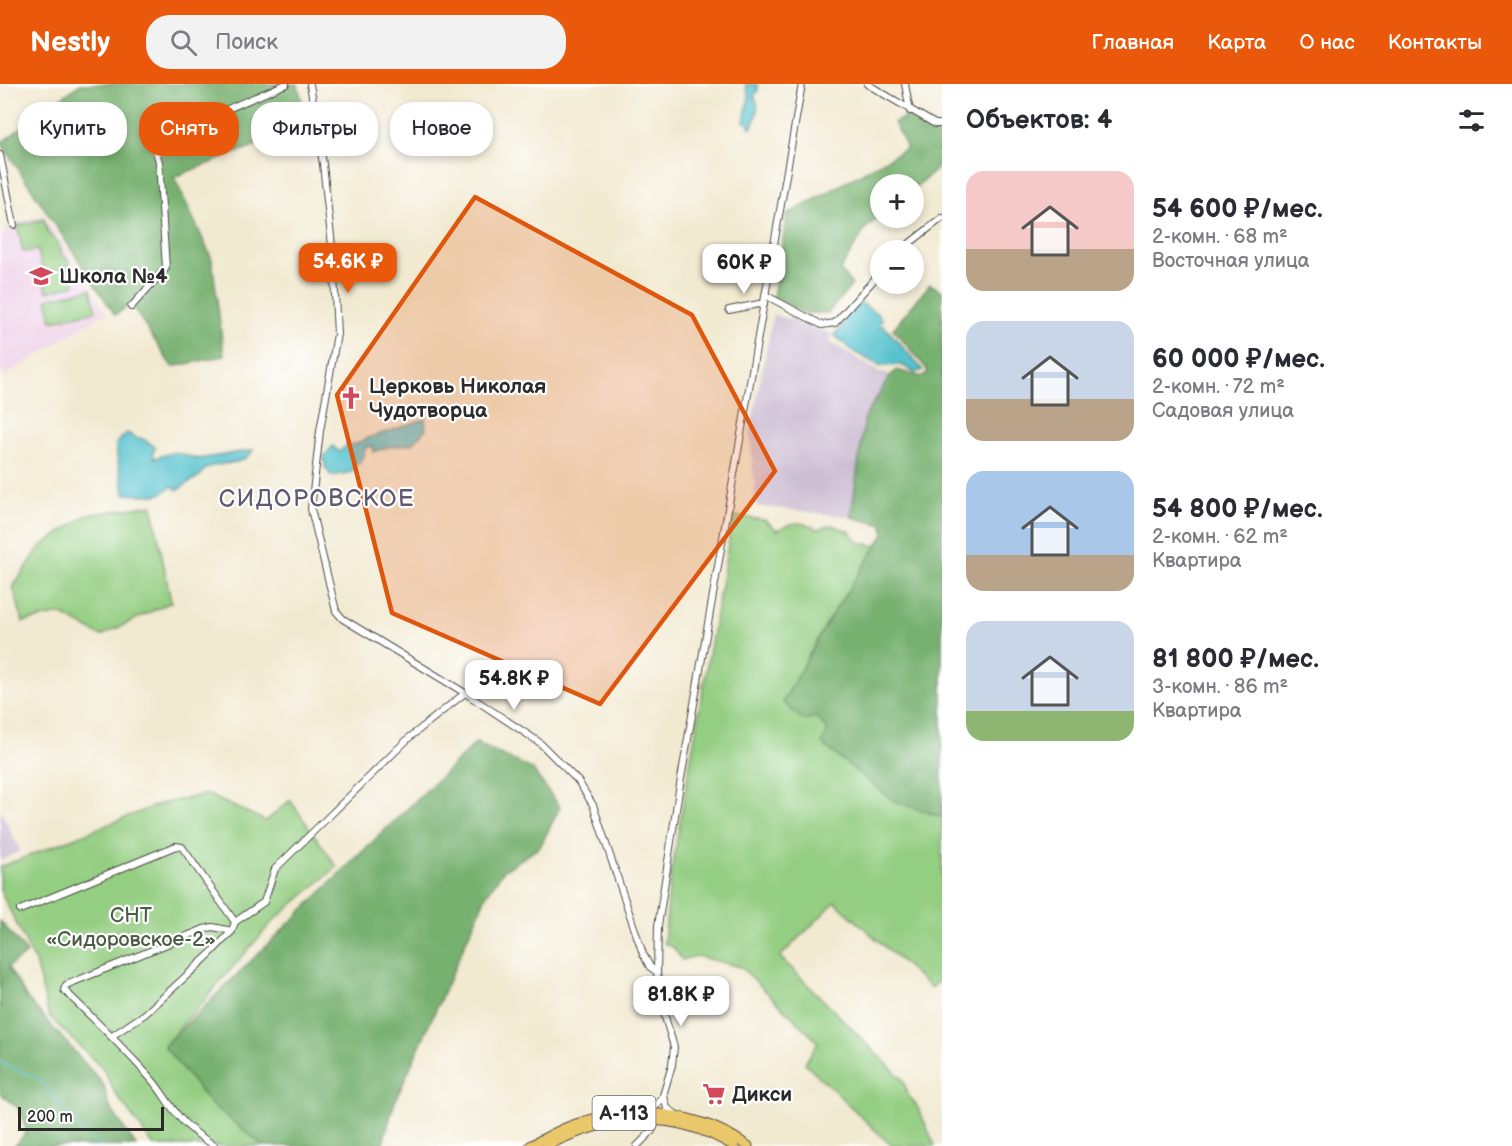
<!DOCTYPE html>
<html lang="ru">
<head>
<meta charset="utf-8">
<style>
  body { margin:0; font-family:"Balsamiq Sans",sans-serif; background:#f2f2f3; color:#2b2b33; height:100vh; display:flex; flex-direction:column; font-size:22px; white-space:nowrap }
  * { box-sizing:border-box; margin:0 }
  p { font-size:20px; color:#7c7c81 }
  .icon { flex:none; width:33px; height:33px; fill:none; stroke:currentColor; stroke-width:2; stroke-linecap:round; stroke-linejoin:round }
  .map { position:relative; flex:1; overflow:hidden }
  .side { display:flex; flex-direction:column; background:#fff; width:570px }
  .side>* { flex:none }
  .guide { position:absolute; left:18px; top:18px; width:570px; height:54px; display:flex; gap:12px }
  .fabs { position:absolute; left:870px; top:90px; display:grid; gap:12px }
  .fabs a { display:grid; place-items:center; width:54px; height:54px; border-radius:50%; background:#fff; box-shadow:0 3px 9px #0003; font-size:30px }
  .scale { position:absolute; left:18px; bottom:15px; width:146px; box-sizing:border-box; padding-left:6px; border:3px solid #2b2b2b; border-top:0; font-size:16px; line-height:21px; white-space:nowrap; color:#2b2b2b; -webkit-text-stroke:4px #fff; paint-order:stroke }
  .price { position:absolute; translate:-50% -51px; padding:0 14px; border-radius:12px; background:#fff; color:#222; font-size:20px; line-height:39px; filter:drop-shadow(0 2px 3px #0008) }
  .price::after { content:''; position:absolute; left:50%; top:36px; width:18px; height:14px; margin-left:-9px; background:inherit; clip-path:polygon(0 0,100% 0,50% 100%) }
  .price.active { background:#ea580c; color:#fff }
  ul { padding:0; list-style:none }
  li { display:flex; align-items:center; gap:18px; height:150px; padding:0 24px }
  li span { display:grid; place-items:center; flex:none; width:168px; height:120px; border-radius:18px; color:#555 }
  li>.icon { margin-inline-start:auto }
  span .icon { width:72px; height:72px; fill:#fffc; stroke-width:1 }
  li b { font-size:26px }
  h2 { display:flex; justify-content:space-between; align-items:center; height:72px; padding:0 24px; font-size:26px }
  .chip { padding:0 21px; border-radius:24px; background:#fff; box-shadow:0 3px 9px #0003; font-size:21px; line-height:54px }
  .chip.active { background:#ea580c; color:#fff }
  header { display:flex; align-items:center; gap:36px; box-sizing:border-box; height:84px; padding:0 30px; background:#ea580c; color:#fff }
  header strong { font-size:28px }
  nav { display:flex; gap:33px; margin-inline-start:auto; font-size:21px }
  .search { width:420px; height:54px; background:#f2f2f3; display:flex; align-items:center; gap:15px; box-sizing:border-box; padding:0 21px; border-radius:24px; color:#7c7c81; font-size:22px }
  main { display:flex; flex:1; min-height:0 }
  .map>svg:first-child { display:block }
</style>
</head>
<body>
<header>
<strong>Nestly</strong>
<div class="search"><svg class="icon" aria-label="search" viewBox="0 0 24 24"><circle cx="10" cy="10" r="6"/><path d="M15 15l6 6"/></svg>Поиск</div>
<nav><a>Главная</a><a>Карта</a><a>О нас</a><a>Контакты</a></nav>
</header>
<main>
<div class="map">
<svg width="942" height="1062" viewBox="0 0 942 1062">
  <rect width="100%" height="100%" fill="#fff"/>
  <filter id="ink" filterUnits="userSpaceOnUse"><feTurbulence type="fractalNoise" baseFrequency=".0167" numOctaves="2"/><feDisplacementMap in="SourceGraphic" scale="12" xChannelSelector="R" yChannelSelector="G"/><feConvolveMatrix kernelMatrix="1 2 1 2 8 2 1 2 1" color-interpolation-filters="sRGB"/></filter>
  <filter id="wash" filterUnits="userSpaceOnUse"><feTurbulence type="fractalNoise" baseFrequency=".008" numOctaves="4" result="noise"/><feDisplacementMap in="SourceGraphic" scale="24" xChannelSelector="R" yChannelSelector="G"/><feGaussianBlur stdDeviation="1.35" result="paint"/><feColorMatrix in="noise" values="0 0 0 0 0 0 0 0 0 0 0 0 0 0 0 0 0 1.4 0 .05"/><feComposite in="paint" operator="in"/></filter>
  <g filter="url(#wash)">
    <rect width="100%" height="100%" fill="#f1e9d0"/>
    <path fill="#eed0e7" d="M42,131L106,228L6,291L0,285V156L8,143Z"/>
    <g fill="#ccbed3">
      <path d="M773,230L832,250L830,258L879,288L891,291L865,333L851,433L756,422L750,350Z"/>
      <path d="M0,725L20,767L0,777Z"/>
    </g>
    <g fill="#94ce82" stroke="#607c56" stroke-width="1.5">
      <path d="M44,135L48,149L59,160L62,171L68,176L75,201L47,208L38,166L23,168L17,142Z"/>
      <path d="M91,205L96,227L52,237L47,215Z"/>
      <path d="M152,421L171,518L101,552L60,530L23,538L13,503L40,463L87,431Z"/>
      <path d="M733,432L765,436L777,446C792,438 802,436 817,445L831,441L849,447L858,458L877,462L827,539L783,618L816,632L894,717L942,733V895L931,904L835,818L780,873L903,996L908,1011L917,1022L935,1062H892L805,979L818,958L741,883L696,872L682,876L674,864L664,859L670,795Z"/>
      <path d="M206,710L266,737L290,716L337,783L273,837L164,962L211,1020L264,1062H154L115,1009L104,986L49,932L35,878L0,806V783L160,720Z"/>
    </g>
    <g fill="#77b170" stroke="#516e4e" stroke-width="1.5">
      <path d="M80,0H298L305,32L274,40L277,53L174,93L212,175L224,272L172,283L131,220L115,231L1,59Z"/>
      <path d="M910,30L931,45H942V62L937,70L939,83L914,105V100H880V132L866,144L840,186L852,201L828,229H804L773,213L787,131L907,64L894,39Z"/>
      <path d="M930,200L942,207V733L894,717L822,660L828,646L816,633L803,636L783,618L827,539L884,450L883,441L851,433L865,333L891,291L897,286L922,293L927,290V285L893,245Z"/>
      <path d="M476,659L532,685L560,723L540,763L503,787L487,810L394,1020L382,1062H264L211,1020L164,962L363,767Z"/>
      <path d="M0,837L27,869L8,883L27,914L104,1001L109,1022L136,1062H15L27,1047L19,1025L0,1009Z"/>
    </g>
    <g fill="#56c2ce" stroke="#40767c" stroke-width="1.5">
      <path d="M745,0L758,1V7L754,12C761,22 756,33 752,43H749V39L744,38L749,12Z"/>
      <path d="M857,216L878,230L882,235L879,242H884L923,286L915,289L902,281L880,282L854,268L834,251L840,245L844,231Z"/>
      <path d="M425,335L426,345L412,360L388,363L373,368L374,363H366L360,379L355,381L352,388L331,392L325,383L324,372L333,362L339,368L347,361L356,360L368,354Z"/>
      <path d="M127,349L136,354H141L156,363L153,369L154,374L175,368L198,375L253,366C242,387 209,373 201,391L177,406L173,402C168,404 165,408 160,410C155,412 129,411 124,409C122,392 116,377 116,360Z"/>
    </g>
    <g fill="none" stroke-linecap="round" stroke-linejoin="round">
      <path stroke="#56c2ce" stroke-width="1.5" d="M0,979L40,995L75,1041L100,1062"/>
    </g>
  </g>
  <g filter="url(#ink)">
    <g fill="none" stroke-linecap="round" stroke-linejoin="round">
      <g stroke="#494844" stroke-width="8">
        <g id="minor">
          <path d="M310,0L323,80L333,171L337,250L320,347L311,425L336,527L343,535L465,609L539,658L578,697L593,721L643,870L650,883L657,888"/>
          <path d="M867,0L935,40H942"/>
          <path d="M905,0L910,27"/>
          <path d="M0,71L14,141"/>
          <path d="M901,166L942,134"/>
          <path d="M765,211L822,241L835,239L880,189"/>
          <path d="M131,223L166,184L159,78L153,57L286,0"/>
          <path d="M729,226L764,219"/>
          <path d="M20,826L176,762L182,763L235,838"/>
          <path d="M112,952L145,930L210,870L232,847L235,838L264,818L275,785L410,653L465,609"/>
          <path d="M664,1012L667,1024L676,1030"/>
          <path d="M645,1027L654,1024L662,1015L672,981L674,963L660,916L657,888L658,842L679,706L802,0"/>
          <path d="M215,1062C201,1053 186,1043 176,1029C167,1018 161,1006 152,996C124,964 94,935 64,906L66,901L204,845L213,843L232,847"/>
          <path d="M637,1062L652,1047L657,1036"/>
        </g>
      </g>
      <g stroke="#494844" stroke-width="11">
        <g id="highway">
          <path d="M530,1062C545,1054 560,1045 576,1040C633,1020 698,1027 748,1062"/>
          <path d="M546,1062C609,1030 672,1024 734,1062"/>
        </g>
      </g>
      <use href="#minor" stroke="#fff" stroke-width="6"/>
      <use href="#highway" stroke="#eac769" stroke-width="9"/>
    </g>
  </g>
  <path fill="#df570e" fill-opacity="0.2" stroke="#df570e" stroke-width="4.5" stroke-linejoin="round" d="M475,113L692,231L775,387L600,620L392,529L337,311Z"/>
  <defs>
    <g id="school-bare" transform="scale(1.8)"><path d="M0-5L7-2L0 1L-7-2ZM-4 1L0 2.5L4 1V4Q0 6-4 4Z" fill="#d1495b" stroke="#fff" stroke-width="2.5" paint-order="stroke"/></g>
    <g id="church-bare" transform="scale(1.8)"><path d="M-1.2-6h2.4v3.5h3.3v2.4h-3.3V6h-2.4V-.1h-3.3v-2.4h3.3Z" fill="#d1495b" stroke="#fff" stroke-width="2.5" paint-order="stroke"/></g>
    <g id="supermarket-bare" transform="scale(1.8)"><path d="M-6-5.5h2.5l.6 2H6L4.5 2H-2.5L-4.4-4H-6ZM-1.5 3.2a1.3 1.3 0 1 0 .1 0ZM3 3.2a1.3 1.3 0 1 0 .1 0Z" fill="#d1495b" stroke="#fff" stroke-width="2.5" paint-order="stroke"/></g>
  </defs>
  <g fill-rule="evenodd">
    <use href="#school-bare" x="41" y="192"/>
    <use href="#church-bare" x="351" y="314"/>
    <use href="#supermarket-bare" x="714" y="1010"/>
  </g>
  <g text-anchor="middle" stroke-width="4.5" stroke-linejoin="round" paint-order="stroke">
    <rect fill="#fff" stroke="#6b6b6b" stroke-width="1.5" x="592.5" y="1012" width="63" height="34" rx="4.5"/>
    <g font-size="20" font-weight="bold" fill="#2b2b2b">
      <text x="624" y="1036">А-113</text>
    </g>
    <g font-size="21" font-weight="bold" fill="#2b2b2b" stroke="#fff" text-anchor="start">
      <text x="59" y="199">Школа №4</text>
      <text x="369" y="309">Церковь Николая<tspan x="369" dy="24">Чудотворца</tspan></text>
      <text x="732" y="1017">Дикси</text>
    </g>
    <g font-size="21" fill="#4a5c45" stroke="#fff">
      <text x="131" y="838">СНТ<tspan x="131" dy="24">«Сидоровское-2»</tspan></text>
    </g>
    <g font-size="24" letter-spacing="1.5" fill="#5f5a71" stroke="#fff">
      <text x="317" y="422">СИДОРОВСКОЕ</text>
    </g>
  </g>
</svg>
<div class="fabs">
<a>+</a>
<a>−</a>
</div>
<div class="scale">200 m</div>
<b class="price active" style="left:348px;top:210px">54.6K ₽</b>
<b class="price" style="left:744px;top:211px">60K ₽</b>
<b class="price" style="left:514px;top:627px">54.8K ₽</b>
<b class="price" style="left:681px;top:943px">81.8K ₽</b>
<div class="guide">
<a class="chip">Купить</a>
<a class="chip active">Снять</a>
<a class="chip">Фильтры</a>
<a class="chip">Новое</a>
</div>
</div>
<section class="side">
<h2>Объектов: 4<svg class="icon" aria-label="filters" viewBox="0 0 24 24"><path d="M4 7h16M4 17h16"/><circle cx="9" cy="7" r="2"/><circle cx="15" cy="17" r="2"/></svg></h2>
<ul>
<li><span style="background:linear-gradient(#f6c9c9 65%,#b9a48a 0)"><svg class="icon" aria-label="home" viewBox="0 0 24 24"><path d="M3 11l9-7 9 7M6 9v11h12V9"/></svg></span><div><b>54 600 ₽/мес.</b><p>2-комн. · 68 m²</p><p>Восточная улица</p></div></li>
<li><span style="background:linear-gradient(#c9d6e8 65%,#b9a48a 0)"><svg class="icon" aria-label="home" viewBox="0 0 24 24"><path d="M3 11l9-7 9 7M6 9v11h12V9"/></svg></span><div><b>60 000 ₽/мес.</b><p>2-комн. · 72 m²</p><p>Садовая улица</p></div></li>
<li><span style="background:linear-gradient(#a9c7e8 70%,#b9a48a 0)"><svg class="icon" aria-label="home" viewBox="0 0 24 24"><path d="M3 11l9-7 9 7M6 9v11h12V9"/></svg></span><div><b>54 800 ₽/мес.</b><p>2-комн. · 62 m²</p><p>Квартира</p></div></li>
<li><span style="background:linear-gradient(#c9d6e8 75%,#8fb573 0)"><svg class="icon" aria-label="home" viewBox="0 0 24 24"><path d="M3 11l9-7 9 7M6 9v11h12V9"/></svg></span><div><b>81 800 ₽/мес.</b><p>3-комн. · 86 m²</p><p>Квартира</p></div></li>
</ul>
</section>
</main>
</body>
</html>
